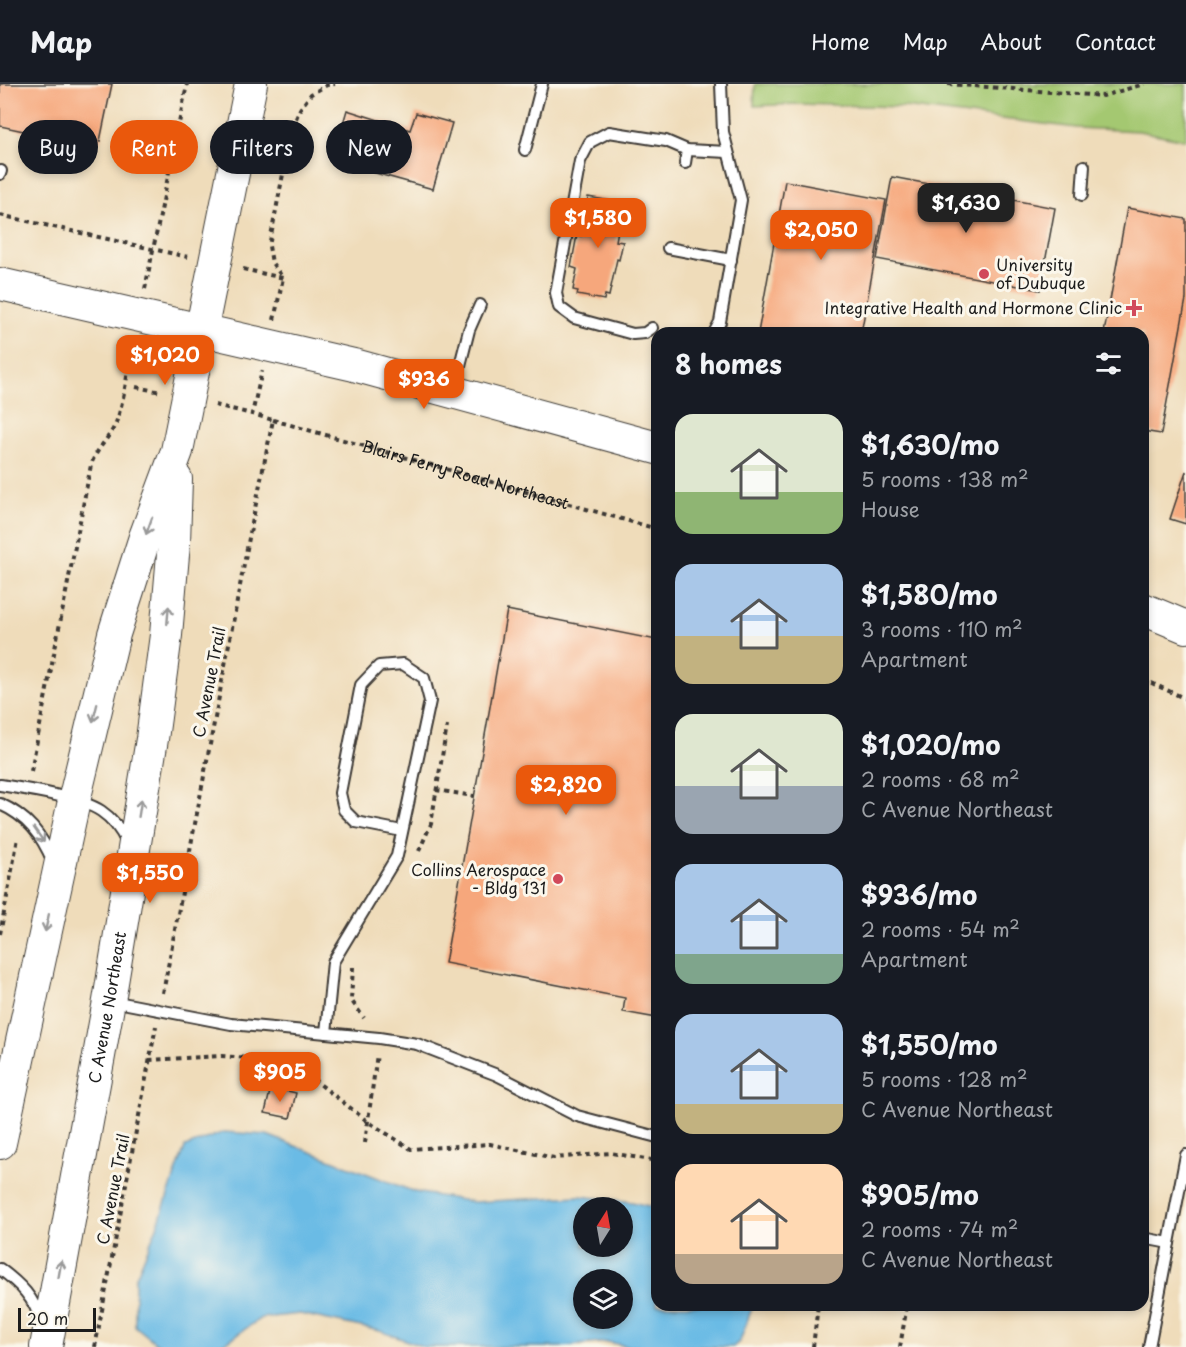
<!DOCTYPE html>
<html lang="en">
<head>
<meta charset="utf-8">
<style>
  body { margin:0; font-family:"Playpen Sans",sans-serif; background:#242831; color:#f1f3f6; height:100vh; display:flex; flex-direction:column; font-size:22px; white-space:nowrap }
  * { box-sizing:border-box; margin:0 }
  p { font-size:20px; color:#9ea1a6 }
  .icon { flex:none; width:33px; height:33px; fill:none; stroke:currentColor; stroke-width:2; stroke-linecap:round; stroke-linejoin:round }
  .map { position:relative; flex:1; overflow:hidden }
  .sheet { position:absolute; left:651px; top:243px; width:498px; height:984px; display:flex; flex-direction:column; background:#171b24; border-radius:18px; box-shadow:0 3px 9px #0003 }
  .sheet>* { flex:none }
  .banner { position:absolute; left:18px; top:36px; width:543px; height:54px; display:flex; gap:12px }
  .needle { width:39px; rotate:11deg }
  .controls { position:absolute; left:573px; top:1113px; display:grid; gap:12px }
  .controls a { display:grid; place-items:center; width:60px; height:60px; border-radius:50%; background:#171b24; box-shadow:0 3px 9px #0003; font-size:30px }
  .scale { position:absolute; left:18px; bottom:15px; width:78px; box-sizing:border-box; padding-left:6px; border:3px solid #1c1c1c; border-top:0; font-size:16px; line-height:21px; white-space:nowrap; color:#1c1c1c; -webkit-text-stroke:4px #fbf7ec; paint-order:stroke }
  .price { position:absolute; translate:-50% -51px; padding:0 14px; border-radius:12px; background:#ea580c; color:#fff; font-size:20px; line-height:39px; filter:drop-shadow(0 2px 3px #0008) }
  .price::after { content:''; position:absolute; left:50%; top:36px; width:18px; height:14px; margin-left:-9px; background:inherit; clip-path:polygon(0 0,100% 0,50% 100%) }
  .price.active { background:#222; color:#fff }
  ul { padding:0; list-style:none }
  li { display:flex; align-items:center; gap:18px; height:150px; padding:0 24px }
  li span { display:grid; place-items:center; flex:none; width:168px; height:120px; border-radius:18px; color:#555 }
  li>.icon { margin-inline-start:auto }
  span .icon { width:72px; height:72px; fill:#fffc; stroke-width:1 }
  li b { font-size:26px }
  h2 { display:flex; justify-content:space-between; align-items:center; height:72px; padding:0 24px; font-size:26px }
  .tag { padding:0 21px; border-radius:27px; background:#171b24; box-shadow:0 3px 9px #0003; font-size:21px; line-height:54px }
  .tag.active { background:#ea580c; color:#fff }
  header { display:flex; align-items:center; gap:36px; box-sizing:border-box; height:84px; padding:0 30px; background:#171b24; border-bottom:2px solid #363941 }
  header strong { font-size:28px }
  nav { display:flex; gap:33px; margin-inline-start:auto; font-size:21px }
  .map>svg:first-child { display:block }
</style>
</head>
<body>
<header>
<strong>Map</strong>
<nav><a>Home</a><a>Map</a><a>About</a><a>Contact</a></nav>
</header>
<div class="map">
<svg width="1186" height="1263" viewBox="0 0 1186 1263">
  <rect width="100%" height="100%" fill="#fbf7ec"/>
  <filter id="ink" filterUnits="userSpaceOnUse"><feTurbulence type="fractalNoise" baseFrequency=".0167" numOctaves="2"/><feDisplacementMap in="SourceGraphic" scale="12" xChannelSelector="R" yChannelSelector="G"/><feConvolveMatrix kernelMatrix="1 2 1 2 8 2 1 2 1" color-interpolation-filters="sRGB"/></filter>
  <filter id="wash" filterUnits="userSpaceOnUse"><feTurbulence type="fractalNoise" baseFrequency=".008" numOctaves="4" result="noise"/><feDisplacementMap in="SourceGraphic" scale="24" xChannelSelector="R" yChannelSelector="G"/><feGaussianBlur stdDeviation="1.35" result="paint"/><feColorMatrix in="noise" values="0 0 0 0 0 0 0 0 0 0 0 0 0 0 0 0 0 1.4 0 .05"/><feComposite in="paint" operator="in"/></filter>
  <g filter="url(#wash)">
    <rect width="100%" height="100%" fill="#efdcba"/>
    <path fill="#a4c871" stroke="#607246" stroke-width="1.5" d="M755,0H1186V56L1139,47L1077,44L904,23L798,20L754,22Z"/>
    <path fill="#6abbe5" stroke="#436c80" stroke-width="1.5" fill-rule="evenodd" d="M224,1048L267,1051L415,1108L474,1118L579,1112L632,1118L657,1124V1221H753L740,1257L733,1263H631L608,1258L560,1263H424L380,1247L300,1230L261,1234L228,1257L214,1263H161L135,1242V1195L157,1143L185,1063ZM584,1124H622V1162H584ZM584,1196H622V1234H584Z"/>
    <g id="blocks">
      <g fill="#f6a77c">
        <path d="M0,0H112L100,57L34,43L33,49L0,42Z"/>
        <path d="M347,26L410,46L416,29L452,39L433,105L332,77Z"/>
        <path d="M892,93L1055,124L1040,206L877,175Z"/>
        <path d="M785,97L886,116L861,249H758Z"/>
        <path d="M588,113L623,119L616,157L623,158L619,176L617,175L609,212L605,211L604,216L577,211L578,207L573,206L577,185L571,183L577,151L581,152Z"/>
        <path d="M1127,124L1186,135V215L1161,350L1143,347V249H1104Z"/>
        <path d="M1186,387V440L1170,435Z"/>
        <path d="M507,526L657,556V934L623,928L625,914L445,879Z"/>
        <path d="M271,1003L296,1009L290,1034L265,1029Z"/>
      </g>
    </g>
  </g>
  <g filter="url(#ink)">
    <use href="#blocks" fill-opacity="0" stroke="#3c3934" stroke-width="1.5"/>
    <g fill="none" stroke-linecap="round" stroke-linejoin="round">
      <g stroke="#3c3934" stroke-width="14">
        <g id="service">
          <path d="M525,66L542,0"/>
          <path d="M685,79L687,66"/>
          <path d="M0,90L1,87"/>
          <path d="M1082,111L1084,82"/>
          <path d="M668,164L731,176"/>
          <path d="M652,244L645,249L633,250L574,234L559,223L556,209L580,77L590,58L609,48L666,57L687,66L728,68"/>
          <path d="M714,249L720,238L741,116L723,48L721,0"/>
          <path d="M454,305L469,246L480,221"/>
          <path d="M0,701C25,705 80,713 101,727C113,735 121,746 127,759"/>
          <path d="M0,720C27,732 42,751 53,778"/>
          <path d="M112,917L231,940L379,954L417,960L497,991L577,1032L657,1053"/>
          <path d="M326,949L333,878L397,772L430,617L424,594L403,580L379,582L361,601L340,709L344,726L356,738L402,747"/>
          <path d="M1143,1154L1169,1159"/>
          <path d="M0,1185C20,1200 35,1214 41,1239"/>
          <path d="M1149,1263L1186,1071"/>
        </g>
      </g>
      <g stroke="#3c3934" stroke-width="34">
        <g id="secondary">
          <path d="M0,200L354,281L657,364"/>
          <path d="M1143,525L1186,543"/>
          <path d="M0,1059L74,717L114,550L145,453L177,367L251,0"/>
          <path id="s2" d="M46,1263L109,917L152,655L166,551L174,459L176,395"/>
        </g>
      </g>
      <g stroke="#3c3934" stroke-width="4" stroke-dasharray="4.5 4.5" stroke-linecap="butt">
        <path d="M948,0L1103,12L1144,0"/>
        <path d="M0,131L188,173"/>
        <path d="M243,185L283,194L272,179L269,162L292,44L300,25L311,10L327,1L335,0"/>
        <path d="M145,205L187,0"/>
        <path d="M274,236L283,194"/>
        <path d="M136,303L161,308"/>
        <path d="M215,321L252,330"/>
        <path id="s1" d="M273,336L657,445"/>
        <path d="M1143,595L1186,615"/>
        <path d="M1143,616L1147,597"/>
        <path d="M31,687L91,381C96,365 108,356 115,341C124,320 128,283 133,259"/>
        <path d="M436,706L474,712"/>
        <path d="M419,767L431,740L447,642"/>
        <path d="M0,850L18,754"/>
        <path d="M353,883L351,916L364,934"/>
        <path d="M163,909L249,454L273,336L252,330L262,287"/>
        <path d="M149,976L221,972L290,977L367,1037L411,1065L490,1060L554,1074L611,1069L657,1077"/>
        <path d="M365,1059L377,970"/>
        <path d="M95,1263L156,942"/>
        <path d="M813,1263L818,1221"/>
        <path d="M900,1263L907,1221"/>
      </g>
      <use href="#service" stroke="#fff" stroke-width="10"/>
      <use href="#secondary" stroke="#fff" stroke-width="32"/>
    </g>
    <defs><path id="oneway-shaft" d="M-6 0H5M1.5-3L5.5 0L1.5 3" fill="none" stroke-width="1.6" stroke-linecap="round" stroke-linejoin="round" transform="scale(1.5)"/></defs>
    <g stroke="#999">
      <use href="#oneway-shaft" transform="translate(149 442) rotate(110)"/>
      <use href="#oneway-shaft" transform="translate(168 531) rotate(-85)"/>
      <use href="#oneway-shaft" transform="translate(95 629) rotate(104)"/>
      <use href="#oneway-shaft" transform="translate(140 724) rotate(-81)"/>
      <use href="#oneway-shaft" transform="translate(39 751) rotate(55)"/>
      <use href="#oneway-shaft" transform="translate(47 839) rotate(102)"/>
      <use href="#oneway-shaft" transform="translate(60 1185) rotate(-80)"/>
    </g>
  </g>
  <g fill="#d1495b" stroke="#fbf7ec" stroke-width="2">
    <circle cx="984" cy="190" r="6"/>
    <path d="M1131 215h6v6h6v6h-6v6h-6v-6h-6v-6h6z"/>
    <circle cx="558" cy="795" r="6"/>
  </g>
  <g text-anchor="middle" stroke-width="6" stroke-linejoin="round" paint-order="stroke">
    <g font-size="16" fill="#1c1c1c" stroke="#fbf7ec" text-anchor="end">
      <text x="996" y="187" text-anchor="start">University<tspan x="996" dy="18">of Dubuque</tspan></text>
      <text x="1122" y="230">Integrative Health and Hormone Clinic</text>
      <text x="546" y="792">Collins Aerospace<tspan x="546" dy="18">- Bldg 131</tspan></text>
    </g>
    <g font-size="16" fill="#1c1c1c" stroke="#fbf7ec">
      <text dy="6" stroke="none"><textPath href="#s1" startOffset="200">Blairs Ferry Road Northeast</textPath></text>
      <text transform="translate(209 598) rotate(-79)" y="6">C Avenue Trail</text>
      <text dy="6" stroke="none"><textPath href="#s2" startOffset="345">C Avenue Northeast</textPath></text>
      <text transform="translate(113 1105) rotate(-79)" y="6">C Avenue Trail</text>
    </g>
  </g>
</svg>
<div class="controls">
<a><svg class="needle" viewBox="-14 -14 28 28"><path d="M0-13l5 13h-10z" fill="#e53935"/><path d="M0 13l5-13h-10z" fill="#9ea1a6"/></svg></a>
<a><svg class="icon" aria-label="layers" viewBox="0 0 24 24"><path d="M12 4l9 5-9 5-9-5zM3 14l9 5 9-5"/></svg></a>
</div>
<div class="scale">20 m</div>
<b class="price active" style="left:966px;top:150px">$1,630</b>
<b class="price" style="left:598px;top:165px">$1,580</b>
<b class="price" style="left:821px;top:177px">$2,050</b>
<b class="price" style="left:165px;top:302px">$1,020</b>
<b class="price" style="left:424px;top:326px">$936</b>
<b class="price" style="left:566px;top:732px">$2,820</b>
<b class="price" style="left:150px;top:820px">$1,550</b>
<b class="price" style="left:280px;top:1019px">$905</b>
<div class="banner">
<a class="tag">Buy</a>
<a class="tag active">Rent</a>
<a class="tag">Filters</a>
<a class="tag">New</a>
</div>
<section class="sheet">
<h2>8 homes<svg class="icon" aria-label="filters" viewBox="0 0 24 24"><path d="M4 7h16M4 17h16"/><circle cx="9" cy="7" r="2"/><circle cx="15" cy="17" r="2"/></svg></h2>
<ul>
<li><span style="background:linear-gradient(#dfe7d0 65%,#8fb573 0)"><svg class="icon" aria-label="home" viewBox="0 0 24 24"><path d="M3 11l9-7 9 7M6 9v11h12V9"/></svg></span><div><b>$1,630/mo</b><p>5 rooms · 138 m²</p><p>House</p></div></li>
<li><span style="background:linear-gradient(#a9c7e8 60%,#c2b280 0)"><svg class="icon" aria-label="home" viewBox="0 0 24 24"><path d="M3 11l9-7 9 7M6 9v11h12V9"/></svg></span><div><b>$1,580/mo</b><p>3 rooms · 110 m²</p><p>Apartment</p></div></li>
<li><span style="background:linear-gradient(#dfe7d0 60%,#9aa5b1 0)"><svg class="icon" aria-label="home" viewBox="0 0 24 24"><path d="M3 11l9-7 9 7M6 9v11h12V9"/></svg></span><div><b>$1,020/mo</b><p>2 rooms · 68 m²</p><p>C Avenue Northeast</p></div></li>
<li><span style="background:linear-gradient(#a9c7e8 75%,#7fa58c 0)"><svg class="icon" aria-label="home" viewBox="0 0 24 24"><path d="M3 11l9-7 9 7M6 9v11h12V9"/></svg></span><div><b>$936/mo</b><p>2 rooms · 54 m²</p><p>Apartment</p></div></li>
<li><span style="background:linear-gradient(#a9c7e8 75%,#c2b280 0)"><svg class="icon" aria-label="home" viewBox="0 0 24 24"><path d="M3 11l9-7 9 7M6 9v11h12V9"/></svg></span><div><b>$1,550/mo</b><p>5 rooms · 128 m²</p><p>C Avenue Northeast</p></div></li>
<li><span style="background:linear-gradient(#ffd9b3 75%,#b9a48a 0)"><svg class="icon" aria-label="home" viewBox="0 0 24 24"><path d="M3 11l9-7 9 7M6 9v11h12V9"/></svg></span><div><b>$905/mo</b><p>2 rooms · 74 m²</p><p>C Avenue Northeast</p></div></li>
</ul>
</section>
</div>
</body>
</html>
